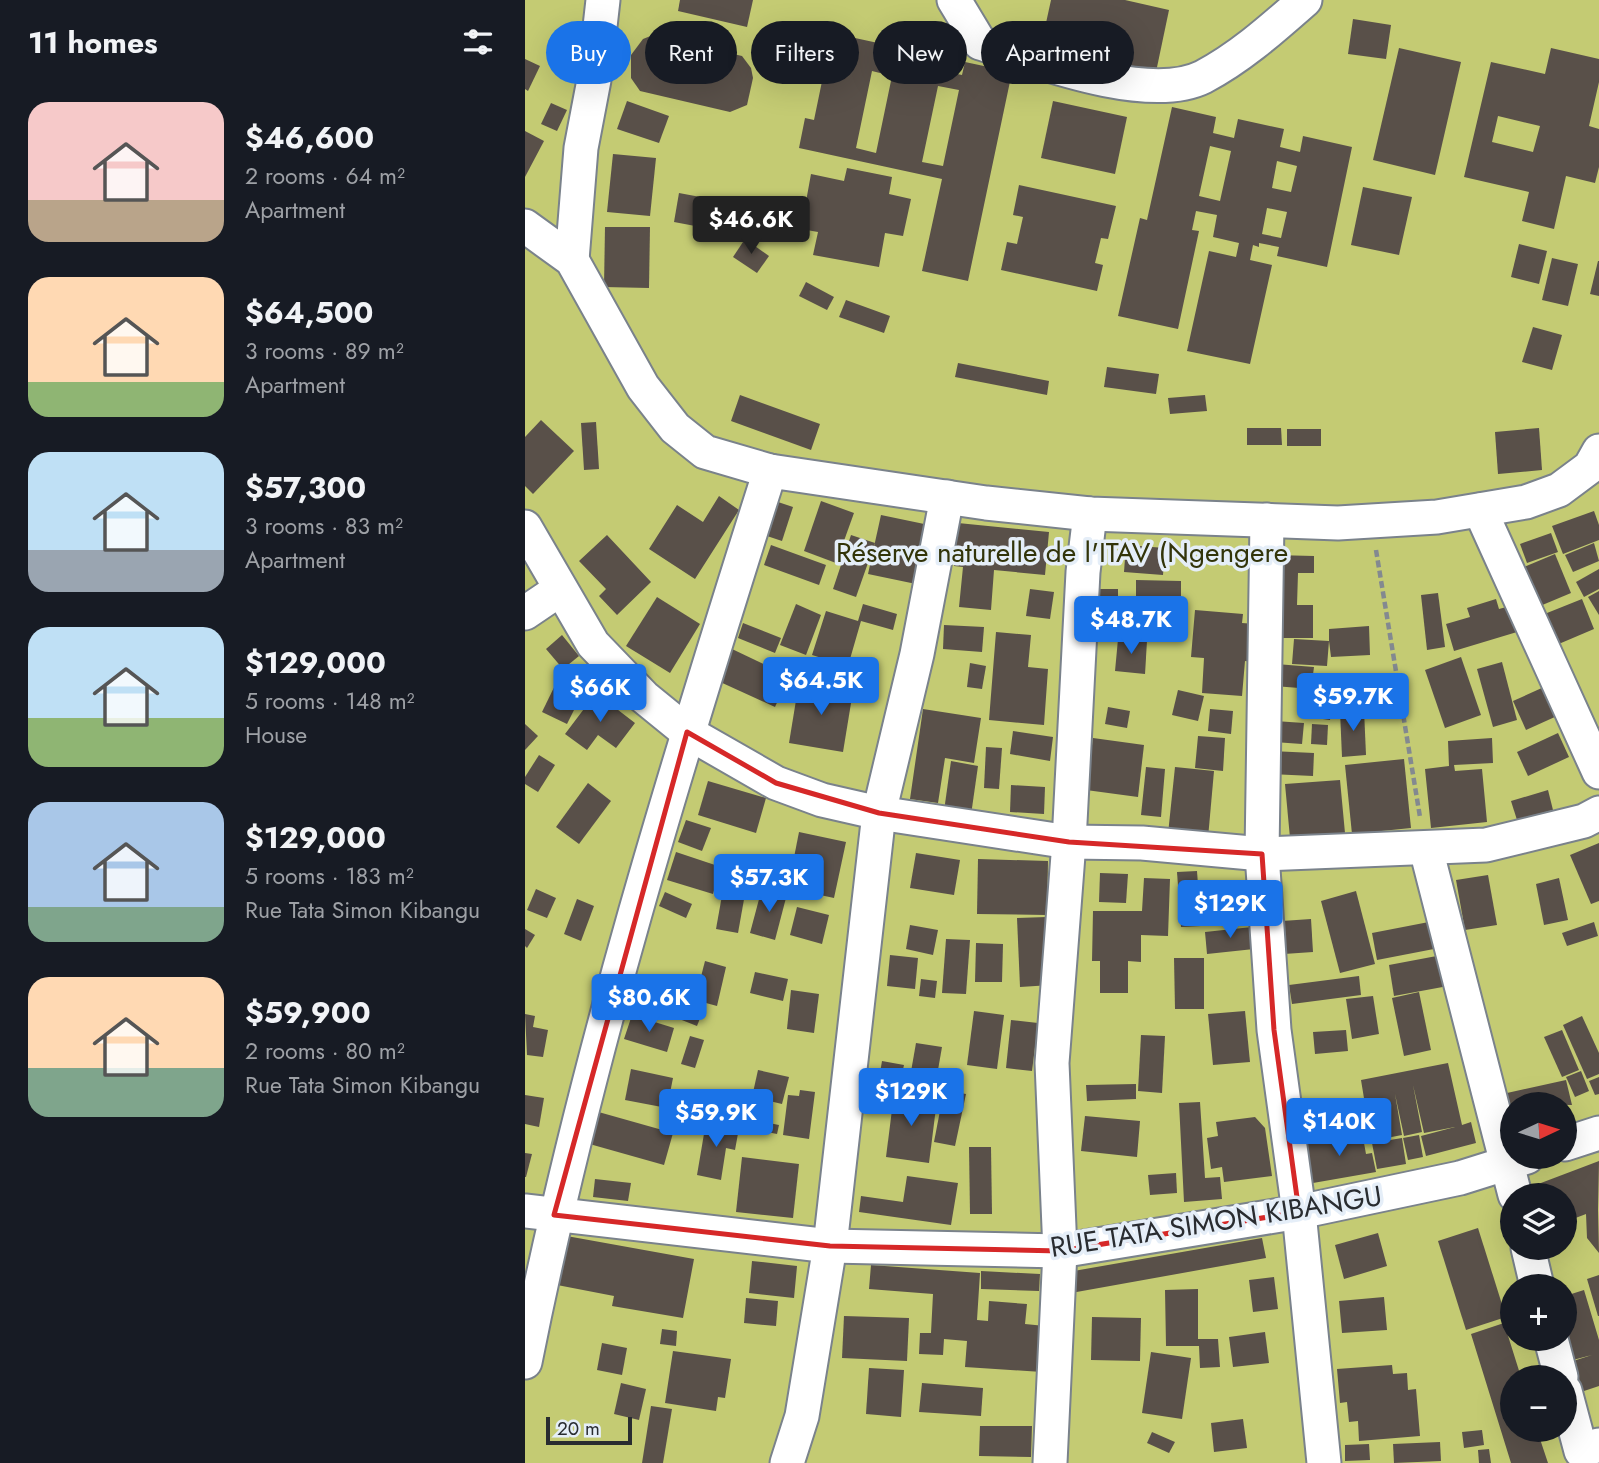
<!DOCTYPE html>
<html lang="en">
<head>
<meta charset="utf-8">
<style>
  body { margin:0; font-family:Jost,sans-serif; background:#20242c; color:#f1f3f6; height:100vh; display:flex; flex-direction:column; font-size:26px; white-space:nowrap }
  * { box-sizing:border-box; margin:0 }
  p { font-size:23px; color:#9ea1a6 }
  .icon { flex:none; width:38px; height:38px; fill:none; stroke:currentColor; stroke-width:2; stroke-linecap:round; stroke-linejoin:round }
  .map { position:relative; flex:1; overflow:hidden }
  .sheet { display:flex; flex-direction:column; background:#171b24; width:525px }
  .sheet>* { flex:none }
  .banner { position:absolute; left:21px; top:21px; width:665px; height:63px; display:flex; gap:14px }
  .needle { width:46px; rotate:86deg }
  .fabs { position:absolute; left:975px; top:1092px; display:grid; gap:14px }
  .fabs a { display:grid; place-items:center; width:77px; height:77px; border-radius:50%; background:#171b24; box-shadow:0 7px 28px #0002; font-size:35px }
  .scale { position:absolute; left:21px; bottom:18px; width:86px; box-sizing:border-box; padding-left:7px; border:4px solid #292c30; border-top:0; font-size:19px; line-height:24px; white-space:nowrap; color:#292c30; -webkit-text-stroke:5px #e5eef8; paint-order:stroke }
  .price { position:absolute; translate:-50% -60px; padding:0 16px; border-radius:7px; background:#1a73e8; color:#fff; font-size:23px; line-height:46px; filter:drop-shadow(0 2px 4px #0008) }
  .price::after { content:''; position:absolute; left:50%; top:42px; width:21px; height:16px; margin-left:-10px; background:inherit; clip-path:polygon(0 0,100% 0,50% 100%) }
  .price.selected { background:#222; color:#fff }
  ul { padding:0; list-style:none }
  li { display:flex; align-items:center; gap:21px; height:175px; padding:0 28px }
  li span { display:grid; place-items:center; flex:none; width:196px; height:140px; border-radius:21px; color:#555 }
  li>.icon { margin-inline-start:auto }
  span .icon { width:84px; height:84px; fill:#fffc; stroke-width:1 }
  li b { font-size:30px }
  h2 { display:flex; justify-content:space-between; align-items:center; height:84px; padding:0 28px; font-size:30px }
  .chip { padding:0 24px; border-radius:32px; background:#171b24; box-shadow:0 7px 28px #0002; font-size:24px; line-height:63px }
  .chip.selected { background:#1a73e8; color:#fff }
  main { display:flex; flex:1; min-height:0 }
  .map>svg:first-child { display:block }
</style>
</head>
<body>
<main>
<section class="sheet">
<h2>11 homes<svg class="icon" aria-label="filters" viewBox="0 0 24 24"><path d="M4 7h16M4 17h16"/><circle cx="9" cy="7" r="2"/><circle cx="15" cy="17" r="2"/></svg></h2>
<ul>
<li><span style="background:linear-gradient(#f6c9c9 70%,#b9a48a 0)"><svg class="icon" aria-label="home" viewBox="0 0 24 24"><path d="M3 11l9-7 9 7M6 9v11h12V9"/></svg></span><div><b>$46,600</b><p>2 rooms · 64 m²</p><p>Apartment</p></div></li>
<li><span style="background:linear-gradient(#ffd9b3 75%,#8fb573 0)"><svg class="icon" aria-label="home" viewBox="0 0 24 24"><path d="M3 11l9-7 9 7M6 9v11h12V9"/></svg></span><div><b>$64,500</b><p>3 rooms · 89 m²</p><p>Apartment</p></div></li>
<li><span style="background:linear-gradient(#bfe0f5 70%,#9aa5b1 0)"><svg class="icon" aria-label="home" viewBox="0 0 24 24"><path d="M3 11l9-7 9 7M6 9v11h12V9"/></svg></span><div><b>$57,300</b><p>3 rooms · 83 m²</p><p>Apartment</p></div></li>
<li><span style="background:linear-gradient(#bfe0f5 65%,#8fb573 0)"><svg class="icon" aria-label="home" viewBox="0 0 24 24"><path d="M3 11l9-7 9 7M6 9v11h12V9"/></svg></span><div><b>$129,000</b><p>5 rooms · 148 m²</p><p>House</p></div></li>
<li><span style="background:linear-gradient(#a9c7e8 75%,#7fa58c 0)"><svg class="icon" aria-label="home" viewBox="0 0 24 24"><path d="M3 11l9-7 9 7M6 9v11h12V9"/></svg></span><div><b>$129,000</b><p>5 rooms · 183 m²</p><p>Rue Tata Simon Kibangu</p></div></li>
<li><span style="background:linear-gradient(#ffd9b3 65%,#7fa58c 0)"><svg class="icon" aria-label="home" viewBox="0 0 24 24"><path d="M3 11l9-7 9 7M6 9v11h12V9"/></svg></span><div><b>$59,900</b><p>2 rooms · 80 m²</p><p>Rue Tata Simon Kibangu</p></div></li>
</ul>
</section>
<div class="map">
<svg width="1074" height="1463" viewBox="0 0 1074 1463">
  <rect width="100%" height="100%" fill="#e5eef8"/>
  <path fill="#c4cb73" fill-rule="evenodd" d="M0,0H1074V1463H0ZM987,1104H1040V1157H987ZM987,1195H1040V1248H987ZM987,1286H1040V1339H987ZM987,1377H1040V1430H987Z"/>
  <g fill="#595049" fill-rule="evenodd">
    <path d="M155,0H228L222,27L153,11Z"/>
    <path d="M526,0H600L644,10L631,72L516,46Z"/>
    <path d="M828,19L866,25L861,59L823,54Z"/>
    <path d="M307,33L353,43L350,58L371,63L375,48L421,58L418,71L437,75L440,62L487,72L443,281L397,271L417,179L274,148L280,118L289,120ZM347,71L367,76L351,153L331,148ZM413,86L434,90L418,166L397,162Z"/>
    <path d="M128,35L217,56L226,68L228,78L222,105L205,112L115,91L106,78V55L118,39Z"/>
    <path d="M874,48L936,62L910,175L848,160Z"/>
    <path d="M1026,48L1074,59V82L1064,126L1074,129V167L1070,183L1041,176L1029,229L997,221L1004,192L939,177L966,62L1020,74ZM973,116L1015,126L1008,152L967,142Z"/>
    <path d="M0,59L15,66L3,91L0,89Z"/>
    <path d="M102,101L144,116L134,143L92,129Z"/>
    <path d="M528,101L602,117L590,174L516,158Z"/>
    <path d="M26,103L42,110L32,131L16,124Z"/>
    <path d="M647,107L691,117L688,133L709,138L713,119L759,129L755,147L775,152L778,136L827,147L802,267L752,256L754,247L734,243V247L728,245L725,260L747,265L725,364L662,351L684,251L711,257L714,243L688,237L692,215L671,211L667,230L674,231L653,329L593,316L615,218L622,220ZM685,146L706,151L695,201L674,196ZM752,161L772,166L766,192L747,188ZM742,208L762,212L756,238L737,234Z"/>
    <path d="M0,131L19,141L0,177Z"/>
    <path d="M88,154L131,158L125,216L82,212Z"/>
    <path d="M322,168L367,177L364,194L386,199L378,236L360,233L354,267L288,255L293,232L276,229L286,174L319,181Z"/>
    <path d="M494,185L591,206L583,239L576,238L570,263L578,265L572,291L476,270L482,242L492,244L498,217L488,215Z"/>
    <path d="M838,187L887,197L874,255L826,245Z"/>
    <path d="M154,193L191,200L186,229L149,222Z"/>
    <path d="M80,227H125L124,288L79,287Z"/>
    <path d="M220,239L244,256L232,273L208,257Z"/>
    <path d="M994,244L1022,251L1014,284L986,277Z"/>
    <path d="M1027,258L1053,264L1043,306L1017,300Z"/>
    <path d="M1073,261H1074V296L1065,294Z"/>
    <path d="M281,282L309,297L302,310L274,296Z"/>
    <path d="M321,300L365,316L359,333L314,317Z"/>
    <path d="M1008,327L1037,335L1027,370L997,362Z"/>
    <path d="M433,363L524,381L522,395L430,377Z"/>
    <path d="M582,367L634,374L631,394L579,387Z"/>
    <path d="M215,395L295,424L286,450L206,421Z"/>
    <path d="M680,395L682,411L645,414L643,398Z"/>
    <path d="M16,420L49,451L8,494L0,486V437Z"/>
    <path d="M71,422L74,469L59,470L56,423Z"/>
    <path d="M722,428H756L757,445H722Z"/>
    <path d="M1014,428L1017,470L973,474L970,432Z"/>
    <rect x="762" y="429" width="34" height="17"/>
    <path d="M194,496L214,510L170,579L124,549L152,505L178,522Z"/>
    <path d="M250,501L268,507L257,541L239,535Z"/>
    <path d="M296,501L329,513L311,563L279,551Z"/>
    <path d="M1069,511L1074,525V540L1038,554L1027,526Z"/>
    <path d="M356,515L404,525L391,584L343,574Z"/>
    <path d="M433,523L524,532L520,575L469,570L466,610L434,607L438,567L429,566Z"/>
    <path d="M1026,533L1033,552L1002,563L995,544Z"/>
    <path d="M82,535L126,582L92,615L74,596L81,589L54,561Z"/>
    <path d="M326,535L350,543L331,597L308,589Z"/>
    <path d="M1069,543L1074,561L1048,572L1040,555Z"/>
    <path d="M246,545L301,565L294,585L239,565Z"/>
    <path d="M601,545L640,548L638,575L599,572Z"/>
    <path d="M1030,554L1046,593L1015,606L999,567Z"/>
    <path d="M749,555L789,556V573H773L772,605H788V638H748Z"/>
    <path d="M1074,569V589L1059,597L1051,582Z"/>
    <path d="M611,580L656,581V640L611,639Z"/>
    <path d="M505,589L529,592L525,619L501,616Z"/>
    <rect x="572" y="589" width="21" height="50"/>
    <path d="M1074,591V615L1063,597Z"/>
    <path d="M913,593L920,647L902,650L896,595Z"/>
    <path d="M132,597L175,624L145,673L101,646Z"/>
    <path d="M971,599L974,609L985,606L992,632L929,651L921,624L945,617L942,608Z"/>
    <path d="M1057,599L1069,629L1029,646L1017,615Z"/>
    <path d="M271,604L296,615L281,655L255,645Z"/>
    <path d="M338,604L372,614L368,630L336,621L323,666L287,655L301,611L333,621Z"/>
    <path d="M670,610L718,614L717,623L731,624L727,662L720,661L717,696L677,693L679,658L666,657Z"/>
    <path d="M218,623L256,638L250,653L213,638Z"/>
    <path d="M419,625L459,627L457,652L418,649Z"/>
    <path d="M844,626L845,655L806,657L804,641L802,666L767,664L769,639L804,641V629Z"/>
    <path d="M471,632L506,635L503,667L523,669L519,725L464,720Z"/>
    <path d="M37,635L54,656L38,669L21,649Z"/>
    <path d="M593,639L622,641L620,674L590,671Z"/>
    <path d="M207,649L264,676L250,707L193,681Z"/>
    <path d="M936,657L956,715L920,728L900,670Z"/>
    <path d="M977,662L992,720L968,727L952,669Z"/>
    <path d="M445,663L461,666L457,689L442,687Z"/>
    <path d="M751,664L789,667L787,682L810,685L805,720L783,717L787,689L749,686Z"/>
    <path d="M38,669L63,682L42,724L17,712Z"/>
    <path d="M274,682L328,691L318,752L264,743Z"/>
    <path d="M1019,687L1032,716L1001,730L988,701Z"/>
    <path d="M653,690L679,696L673,721L647,715Z"/>
    <path d="M71,693L110,723L91,748L73,735L62,750L40,734Z"/>
    <path d="M583,707L605,711L602,728L580,724Z"/>
    <path d="M398,709L456,718L449,763L420,758L413,803L385,799Z"/>
    <path d="M685,709L708,711L706,734L683,731Z"/>
    <path d="M839,710L841,755L817,757L815,711Z"/>
    <path d="M750,721L779,723L777,744L749,742Z"/>
    <path d="M0,724L13,736L0,750Z"/>
    <path d="M787,724L803,725L802,745L786,744Z"/>
    <path d="M488,731L528,737L525,761L485,754Z"/>
    <path d="M1033,733L1044,757L1003,776L992,752Z"/>
    <path d="M673,736L700,738L698,771L670,768Z"/>
    <path d="M568,738L619,745L613,797L561,790Z"/>
    <path d="M967,738L968,763L929,765L930,771L957,769L962,822L906,828L900,769L924,766L923,741Z"/>
    <path d="M461,747L477,748L474,789L459,788Z"/>
    <path d="M746,751L789,753L788,776L745,774Z"/>
    <path d="M14,755L30,765L13,792L0,784V777Z"/>
    <path d="M879,759L886,828L827,834L820,765Z"/>
    <path d="M426,761L453,766L446,815L419,811Z"/>
    <path d="M621,767L640,769L636,817L616,815Z"/>
    <path d="M650,767L689,771L683,838L643,834Z"/>
    <path d="M815,780L820,833L765,838L760,784Z"/>
    <path d="M183,781L241,798L231,833L173,815Z"/>
    <path d="M63,783L86,801L54,844L31,827Z"/>
    <path d="M486,785L520,787L519,814L485,812Z"/>
    <path d="M1023,790L1028,810L992,820L986,801Z"/>
    <path d="M161,820L186,828L177,851L153,842Z"/>
    <path d="M274,832L321,842L309,898L263,888Z"/>
    <path d="M1074,843V901L1066,904L1045,855Z"/>
    <path d="M151,852L196,867L188,894L142,880Z"/>
    <path d="M391,853L435,860L429,895L385,888Z"/>
    <path d="M453,859L523,861L522,915L452,914Z"/>
    <path d="M672,871L676,926L656,927L652,872Z"/>
    <path d="M201,873L223,877L213,933L191,929Z"/>
    <path d="M575,873L603,874L601,903L574,902Z"/>
    <path d="M963,875L972,925L940,930L931,880Z"/>
    <path d="M619,878L645,879L643,936L616,935V962L603,961V993H575V961H567L568,911H617Z"/>
    <path d="M1034,878L1043,920L1019,925L1011,884Z"/>
    <path d="M237,888L262,894L250,940L225,933Z"/>
    <path d="M11,889L31,898L22,918L2,910Z"/>
    <path d="M831,891L850,964L815,973L796,901Z"/>
    <path d="M140,892L167,904L161,918L134,906Z"/>
    <path d="M52,899L69,906L56,941L39,934Z"/>
    <path d="M272,907L304,915L297,944L265,935Z"/>
    <path d="M522,917L526,985L495,987L492,918Z"/>
    <path d="M786,919L788,952L759,954L757,921Z"/>
    <path d="M909,921L914,948L852,960L847,933Z"/>
    <path d="M1069,922L1073,936L1042,946L1037,933Z"/>
    <path d="M385,925L413,930L408,955L381,949Z"/>
    <path d="M727,927L729,949L682,954L680,932Z"/>
    <path d="M0,929L10,935L2,948L0,946Z"/>
    <path d="M421,939L445,940L441,994L417,993Z"/>
    <path d="M451,943L478,944L477,982H450Z"/>
    <path d="M365,955L393,958L390,989L362,986Z"/>
    <path d="M917,955L923,986L869,996L864,965Z"/>
    <path d="M649,958H679V1009H650Z"/>
    <path d="M180,961L201,967L192,1006L170,1000Z"/>
    <path d="M230,972L263,979L258,1001L225,993Z"/>
    <path d="M834,976L836,995L767,1004L764,985Z"/>
    <path d="M396,979L412,981L410,998L394,996Z"/>
    <path d="M266,990L294,994L289,1033L262,1029Z"/>
    <path d="M894,992L906,1050L879,1056L867,998Z"/>
    <path d="M147,995L179,1008L172,1026L139,1013Z"/>
    <path d="M848,996L854,1034L827,1039L821,999Z"/>
    <path d="M449,1011L479,1015L472,1069L442,1065Z"/>
    <path d="M720,1011L725,1062L688,1065L683,1014Z"/>
    <path d="M0,1014L10,1016L8,1027L23,1030L18,1057L2,1055Z"/>
    <path d="M107,1015L149,1028L142,1052L99,1039Z"/>
    <path d="M1057,1016L1074,1053V1074L1062,1079L1038,1025Z"/>
    <path d="M486,1020L513,1023L507,1071L481,1068Z"/>
    <path d="M821,1030L823,1051L790,1054L788,1032Z"/>
    <path d="M1037,1030L1054,1070L1037,1077L1019,1037Z"/>
    <path d="M616,1035L640,1036L637,1093L613,1091Z"/>
    <path d="M165,1036L179,1040L170,1068L156,1064Z"/>
    <path d="M391,1043L417,1047L410,1087L384,1083Z"/>
    <path d="M357,1061L379,1065L375,1083L354,1079Z"/>
    <path d="M923,1063L937,1125L946,1122L951,1143L901,1156L896,1136L930,1127L899,1133L888,1085L897,1132L879,1136L870,1094L877,1135L846,1141L836,1080Z"/>
    <path d="M106,1069L148,1078L142,1108L100,1100Z"/>
    <path d="M233,1070L264,1077L257,1104L227,1097Z"/>
    <path d="M1056,1071L1064,1091L1050,1097L1041,1077Z"/>
    <path d="M1074,1077V1094L1070,1095L1064,1081Z"/>
    <path d="M1041,1080L1047,1105L987,1104V1119L973,1095Z"/>
    <path d="M611,1084V1099L562,1101L561,1085Z"/>
    <path d="M275,1090L290,1092L284,1139L258,1135L263,1095L274,1096Z"/>
    <path d="M419,1090L441,1094L430,1146L409,1142Z"/>
    <path d="M369,1094L412,1100L404,1163L361,1157Z"/>
    <path d="M0,1095L19,1098L14,1127L0,1124Z"/>
    <path d="M675,1102L680,1178L695,1177L697,1199L659,1202L654,1103Z"/>
    <path d="M70,1111L148,1133L139,1165L61,1143Z"/>
    <path d="M560,1116L615,1121L612,1157L556,1151Z"/>
    <path d="M730,1117L740,1128L747,1176L699,1182L697,1167L686,1169L682,1138L693,1136L691,1122Z"/>
    <path d="M181,1122L214,1128L210,1150L201,1148L196,1180L172,1175Z"/>
    <path d="M239,1122L254,1125L252,1134L237,1131Z"/>
    <path d="M837,1132L841,1154L847,1153L851,1172L788,1183L781,1142Z"/>
    <path d="M894,1135L898,1157L883,1160L878,1138Z"/>
    <path d="M877,1138L881,1164L852,1169L847,1143Z"/>
    <path d="M444,1147H466L467,1214H445Z"/>
    <path d="M0,1153L7,1154L1,1177H0Z"/>
    <path d="M217,1157L274,1164L268,1218L211,1212Z"/>
    <path d="M1074,1161L1073,1210L1074,1253L1062,1238L1061,1214L1040,1222V1195H1011L1008,1186Z"/>
    <path d="M651,1173L652,1193L625,1195L623,1175Z"/>
    <path d="M382,1176L433,1183L426,1225L334,1212L336,1196L378,1202Z"/>
    <path d="M70,1179L106,1183L103,1201L68,1197Z"/>
    <path d="M953,1228L981,1317L941,1330L913,1241Z"/>
    <path d="M853,1233L862,1266L819,1279L810,1245Z"/>
    <path d="M36,1235L169,1259L158,1318L87,1306L89,1296L27,1284Z"/>
    <path d="M737,1238L741,1258L546,1293L543,1272Z"/>
    <path d="M227,1261L272,1266L269,1298L224,1293Z"/>
    <path d="M346,1265L455,1273L452,1320L463,1321L464,1301L502,1304L500,1324L520,1326L517,1372L440,1367L442,1341L419,1339L418,1355L394,1354L395,1333H406L408,1294L344,1289Z"/>
    <path d="M456,1271L515,1274L514,1291L456,1289Z"/>
    <path d="M1074,1275V1316H1073L1062,1279Z"/>
    <path d="M749,1277L753,1309L728,1312L724,1280Z"/>
    <path d="M673,1289V1339H693L695,1367L675,1368L674,1346H641L640,1290Z"/>
    <path d="M1059,1290L1074,1340V1386L1056,1392L1045,1362L1067,1355L1044,1361L1040,1339V1296Z"/>
    <path d="M859,1297L862,1330L817,1333L814,1301Z"/>
    <path d="M221,1298L253,1301L251,1326L219,1323Z"/>
    <path d="M319,1316L384,1318L382,1361L317,1358Z"/>
    <path d="M567,1317L616,1318L615,1361L566,1360Z"/>
    <path d="M979,1323L996,1377H987V1430H1012L1023,1463H986L946,1334Z"/>
    <path d="M137,1329L152,1331L151,1346L135,1344Z"/>
    <path d="M740,1332L744,1363L708,1367L704,1337Z"/>
    <path d="M77,1343L102,1348L97,1375L72,1370Z"/>
    <path d="M148,1351L206,1359L200,1398L193,1397L191,1411L140,1403Z"/>
    <path d="M626,1352L666,1358L657,1419L617,1413Z"/>
    <path d="M867,1365L868,1374L882,1373L883,1390L891,1389L895,1436L834,1441L833,1421L824,1422L822,1402L815,1403L812,1369Z"/>
    <path d="M344,1368L379,1370L376,1417L341,1414Z"/>
    <path d="M96,1383L121,1389L114,1420L89,1414Z"/>
    <path d="M397,1383L458,1388L456,1416L394,1412Z"/>
    <path d="M126,1406L147,1409L138,1463H117Z"/>
    <path d="M718,1419L722,1448L689,1452L686,1423Z"/>
    <path d="M455,1426H507L506,1457L454,1456Z"/>
    <path d="M957,1430L959,1445L939,1448L937,1432Z"/>
    <path d="M627,1432L650,1442L644,1453L622,1443Z"/>
    <path d="M915,1442L916,1461L869,1463L868,1444Z"/>
    <path d="M844,1444L845,1460L820,1461V1445Z"/>
    <path d="M964,1449L966,1463H954L953,1450Z"/>
  </g>
  <g fill="none" stroke-linecap="round" stroke-linejoin="round">
    <g stroke="#7a828b" stroke-width="37">
      <g id="minor">
        <path d="M429,0L455,43C511,61 624,104 678,77C716,57 748,28 780,0"/>
        <path d="M0,226L47,260L118,387L150,428L180,452L245,471L461,503L565,514L813,523L912,517L1001,502L1034,490L1065,467L1074,451"/>
        <path d="M47,260L56,148L69,80L78,0"/>
        <path d="M955,510L1074,772"/>
        <path d="M742,520L737,854L749,1030L774,1212L799,1463"/>
        <path d="M0,527L68,644L119,697L162,732L251,783L297,800L354,813L544,842L617,843L737,854L961,845L1059,821L1074,813"/>
        <path d="M0,613L34,590"/>
        <path d="M901,849L990,1195"/>
        <path d="M1040,1144L1074,1133"/>
        <path d="M0,1211L305,1246L535,1251L774,1212L935,1178L1002,1157"/>
        <path d="M1003,1248L1012,1286"/>
        <path d="M1026,1339L1036,1377"/>
        <path d="M0,1362C60,1060 152,764 245,471"/>
        <path d="M1040,1391L1056,1451L1074,1445"/>
        <path d="M262,1463L277,1416L305,1246L354,813L392,654L422,497"/>
        <path d="M525,1463L535,1251L527,1063L544,842L558,572L565,514"/>
      </g>
    </g>
    <path stroke="#838990" stroke-width="4.5" stroke-dasharray="7 3.5" stroke-linecap="butt" d="M851,550L895,817"/>
    <use href="#minor" stroke="#fff" stroke-width="33"/>
  </g>
  <path fill="none" stroke="#d62828" stroke-width="5" stroke-linejoin="round" d="M162,732L251,783L354,813L544,842L737,854L749,1030L774,1212L535,1251L305,1246L29,1215Z"/>
  <g text-anchor="middle" stroke-width="7" stroke-linejoin="round" paint-order="stroke">
    <g font-size="28" fill="#323409" stroke="#e5eef8">
      <text x="537" y="562">Réserve naturelle de l'ITAV (Ngengere</text>
    </g>
    <g font-size="28" fill="#292c30" stroke="#e5eef8">
      <text transform="translate(691 1221) rotate(-9)" y="10">RUE TATA SIMON KIBANGU</text>
    </g>
  </g>
</svg>
<div class="fabs">
<a><svg class="needle" viewBox="-14 -14 28 28"><path d="M0-13l5 13h-10z" fill="#e53935"/><path d="M0 13l5-13h-10z" fill="#9ea1a6"/></svg></a>
<a><svg class="icon" aria-label="layers" viewBox="0 0 24 24"><path d="M12 4l9 5-9 5-9-5zM3 14l9 5 9-5"/></svg></a>
<a>+</a>
<a>−</a>
</div>
<div class="scale">20 m</div>
<b class="price selected" style="left:226px;top:256px">$46.6K</b>
<b class="price" style="left:606px;top:656px">$48.7K</b>
<b class="price" style="left:296px;top:717px">$64.5K</b>
<b class="price" style="left:75px;top:724px">$66K</b>
<b class="price" style="left:828px;top:733px">$59.7K</b>
<b class="price" style="left:244px;top:914px">$57.3K</b>
<b class="price" style="left:705px;top:940px">$129K</b>
<b class="price" style="left:124px;top:1034px">$80.6K</b>
<b class="price" style="left:386px;top:1128px">$129K</b>
<b class="price" style="left:191px;top:1149px">$59.9K</b>
<b class="price" style="left:814px;top:1158px">$140K</b>
<div class="banner">
<a class="chip selected">Buy</a>
<a class="chip">Rent</a>
<a class="chip">Filters</a>
<a class="chip">New</a>
<a class="chip">Apartment</a>
</div>
</div>
</main>
</body>
</html>
